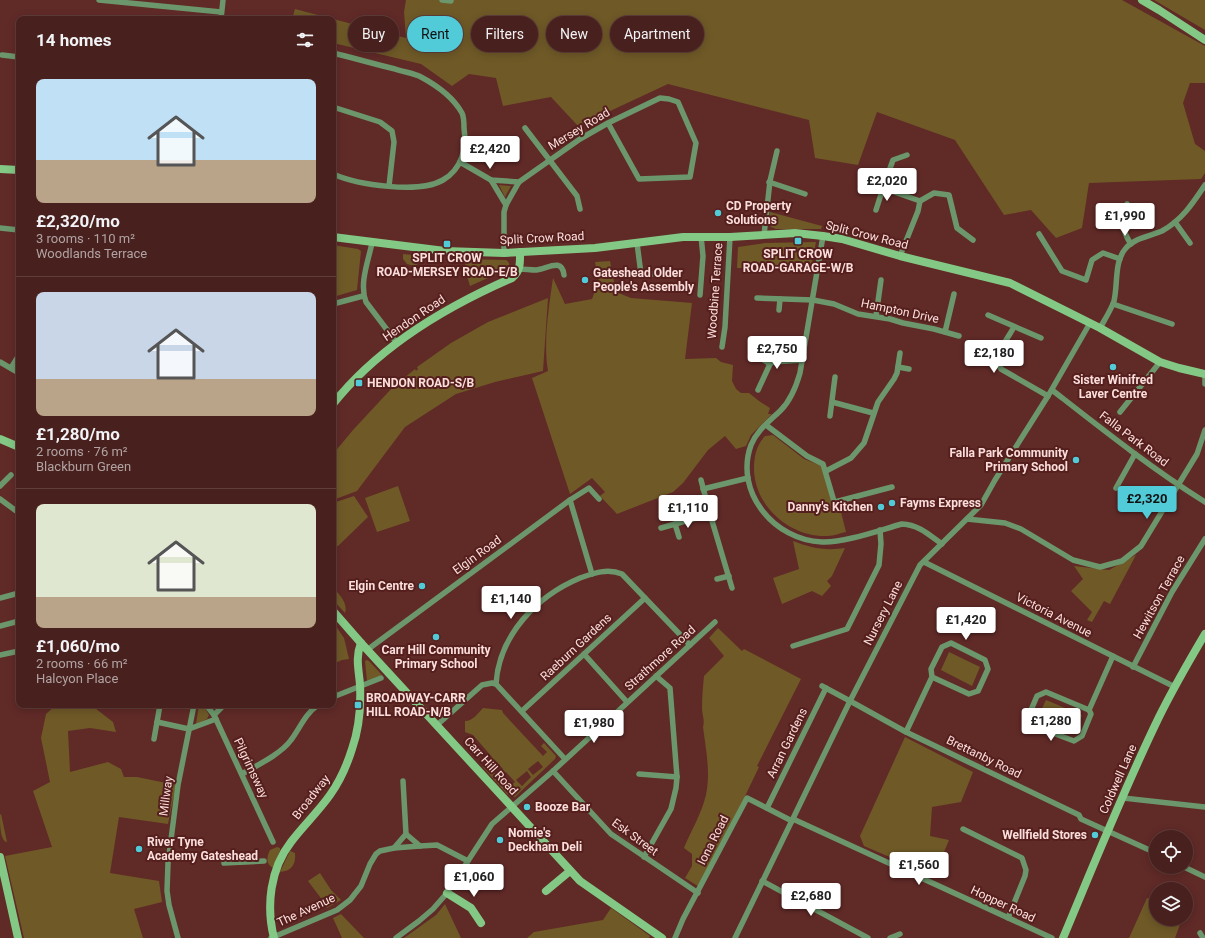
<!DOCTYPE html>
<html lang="en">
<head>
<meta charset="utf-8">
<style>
  body { margin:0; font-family:Roboto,sans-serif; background:#522d2a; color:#f1f3f6; height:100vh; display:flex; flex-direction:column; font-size:15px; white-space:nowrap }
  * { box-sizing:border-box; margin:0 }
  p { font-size:13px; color:#b1a3a4 }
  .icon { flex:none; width:22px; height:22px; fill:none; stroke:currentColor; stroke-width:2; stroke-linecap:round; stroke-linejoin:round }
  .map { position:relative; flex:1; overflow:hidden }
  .drawer { position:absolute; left:16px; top:16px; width:320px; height:692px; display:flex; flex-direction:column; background:#48201d; border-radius:8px; box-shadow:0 2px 10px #0003,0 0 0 1px #603e3b }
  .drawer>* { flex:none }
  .hud { position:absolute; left:348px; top:16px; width:380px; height:36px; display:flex; gap:8px }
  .fabs { position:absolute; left:1149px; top:830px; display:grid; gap:8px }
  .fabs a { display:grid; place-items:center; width:44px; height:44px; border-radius:50%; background:#48201d; box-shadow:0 2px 10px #0003,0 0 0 1px #603e3b; font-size:20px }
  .price { position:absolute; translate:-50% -34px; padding:0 9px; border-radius:4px; background:#fff; color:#222; font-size:13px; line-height:26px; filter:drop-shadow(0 1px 2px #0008) }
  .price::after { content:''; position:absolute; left:50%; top:24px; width:12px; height:9px; margin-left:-6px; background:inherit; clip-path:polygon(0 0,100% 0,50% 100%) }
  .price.selected { background:#52cbd8; color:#111 }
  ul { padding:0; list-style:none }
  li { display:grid; align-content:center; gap:8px; height:212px; padding:0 20px }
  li+li { border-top:1px solid #603e3b }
  li span { display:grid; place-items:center; height:124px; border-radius:8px; color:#555 }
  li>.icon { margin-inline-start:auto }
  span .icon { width:72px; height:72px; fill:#fffc; stroke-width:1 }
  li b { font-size:17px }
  h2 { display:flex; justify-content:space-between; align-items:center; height:48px; padding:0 20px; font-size:17px }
  .tag { padding:0 14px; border-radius:18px; background:#48201d; box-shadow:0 2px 10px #0003,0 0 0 1px #603e3b; font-size:14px; line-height:36px }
  .tag.selected { background:#52cbd8; color:#111 }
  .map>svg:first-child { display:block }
</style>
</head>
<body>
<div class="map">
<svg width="1205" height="938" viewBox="0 0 1205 938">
  <rect width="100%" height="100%" fill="#602a27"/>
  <g fill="#6f5927" fill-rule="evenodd">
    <path d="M406,0H1122L1205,46V83H1190L1183,103L1195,144L1205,151V173L1201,179L1089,183L1082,228L1056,238L1031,210L1004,215L955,140L877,112L858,165L815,158L809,120L668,84L578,126L551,97L503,106L496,78L469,74L452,86L421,64L333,43V19L406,38L404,12Z"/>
    <path d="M1154,0H1205V30Z"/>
    <path d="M295,9L333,19H292Z"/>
    <path d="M499,185L511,186L505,197Z"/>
    <path d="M770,212L822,226L821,229H776L771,227L768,223Z"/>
    <path d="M816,242L811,268H737L738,247L765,243Z"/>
    <path d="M333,245L358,249L361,251L357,290L333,297V273L335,269L333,268Z"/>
    <path d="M403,254L423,256L420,263L414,266L407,264L403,259Z"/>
    <path d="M465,259L506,260C510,263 510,265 508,269L470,286L466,273Z"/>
    <path d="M610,261L616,292L631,298L692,303L685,359L716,358L721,362L733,365L732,381L736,389L741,393H749L759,401L770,408L768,414H772L751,435L746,446L736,449L725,436L708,450L683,483L673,492L617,514L600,496L605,492L592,478L570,494L532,378L548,371C543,343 549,306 553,278L565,304L592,299L599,281L595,262Z"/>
    <path d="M548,298L543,371L495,382L456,394L405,427L357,491L333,500V454L353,430L392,388L415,369L416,371L418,369L417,367L451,343L488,322Z"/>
    <path d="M773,435L804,459L822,466L835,510L840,508L846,532C840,533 834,536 828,536C791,538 755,507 754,470C754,456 756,446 765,436Z"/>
    <path d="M398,486L410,521L377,532L365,498Z"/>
    <path d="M354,496L368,517L338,546H333V503Z"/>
    <path d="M793,541C811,548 825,551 845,548L832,576L827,581L831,586L822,596L812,591L782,604L773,578L799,569Z"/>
    <path d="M1136,555L1110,604L1104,601L1092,622L1087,620L1092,612L1071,591L1083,579L1074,566L1109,570Z"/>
    <path d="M333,588C340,594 348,604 345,613L333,600Z"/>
    <path d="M333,622L344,638L349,659L342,660L333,664Z"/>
    <path d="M718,628L742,651L744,649L801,679L757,766L759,767L701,888L685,878L692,866V854L684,848C690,833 699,818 704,802C712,778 706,751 703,727C705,720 702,715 702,708C702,697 703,686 704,676L724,656L709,638Z"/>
    <path d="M949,652L980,667L972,686L941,670Z"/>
    <path d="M367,660L369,661L382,675L367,681L365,661Z"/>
    <path d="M1046,700L1082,715L1075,732L1038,717Z"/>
    <path d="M56,705H91L113,722L116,732L90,728L68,731L70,772L108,762L121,769L124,777H137L176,785L168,824L119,817L110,873L159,881L162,902L134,909L143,938H24L5,856L52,847L33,791L50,782L41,738L46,714Z"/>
    <path d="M199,705H203L209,715L207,719L196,724Z"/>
    <path d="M483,708L502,710L503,713L543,756L547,752L541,746L544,743L556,756L555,759L515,797H511L507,794L483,767L492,757L473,735L465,732V721C473,721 478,713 483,708ZM494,759L503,769L497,775L488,766ZM538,761L543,767L533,775L528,769ZM527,771L531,777L522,786L516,780ZM506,772L515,782L508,788L500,778Z"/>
    <path d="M905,737L973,772L961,802L932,807L930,836L949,840L934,876L864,846L860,836Z"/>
    <path d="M1,814L7,842C0,841 0,824 0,815Z"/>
    <path d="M277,847L280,848V851L273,868C265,864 267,856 270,850Z"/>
    <path d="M290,851L295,853C296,864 292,871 280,872Z"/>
    <path d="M320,873L331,890L341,900L327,908C322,898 315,891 308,881Z"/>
    <path d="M1147,898L1156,900V919H1182L1175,938H1129Z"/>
    <path d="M445,904L461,938H404L436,915Z"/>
    <path d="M611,908L650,936L649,938H527L534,932L603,920Z"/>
    <path d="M341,914L364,938H342L333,918Z"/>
  </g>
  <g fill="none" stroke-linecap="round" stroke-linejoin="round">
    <g stroke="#6c976c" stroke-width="5.5">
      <path d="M99,0L221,12"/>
      <path d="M442,0L451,1"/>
      <path d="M221,19L223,0"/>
      <path d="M333,53C354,58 374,64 395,69C403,72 414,73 421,77C436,85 453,97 462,113C464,117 464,123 464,128C467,148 462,169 443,180C419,194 358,185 333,174"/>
      <path d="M2,55L19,57"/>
      <path d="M333,107L380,122L392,131L394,142L389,186"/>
      <path d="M525,128L577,196L580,209"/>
      <path d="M460,162L491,180L519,182"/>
      <path d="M491,180L506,205"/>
      <path d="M769,182L805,194"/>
      <path d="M920,201L934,193L949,195L957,228L973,240"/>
      <path d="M1127,204C1124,222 1120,228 1131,244"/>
      <path d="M876,210L883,188"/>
      <path d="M1175,222L1190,243"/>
      <path d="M0,228L19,230"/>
      <path d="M1039,234L1062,271L1086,280L1092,260L1103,253L1120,259"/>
      <path d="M764,235L770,181L777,151"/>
      <path d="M823,236L800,373C796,387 791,400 781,410C770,421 757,430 751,445C734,492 774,540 822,542C844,543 880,530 902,524C919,525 928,534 942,544"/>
      <path d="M372,243C368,262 359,284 366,302L397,343"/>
      <path d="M637,243L641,274"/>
      <path d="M504,253V212L506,205L519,182L580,139L608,123L660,98L669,99L678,102L696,143L690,177L639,179L608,123"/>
      <path d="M900,256L918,211L920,201L883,188L893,160L907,155"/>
      <path d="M519,269C525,269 530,270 536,270C547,269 562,257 564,275"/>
      <path d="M632,273L655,274"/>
      <path d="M700,295L703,256L701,236"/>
      <path d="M757,298L813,300L834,304L858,314L890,319L903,323L934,329L959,336"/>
      <path d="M333,304L363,296"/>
      <path d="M1113,304L1172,324"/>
      <path d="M779,310L780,299"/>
      <path d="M988,315L1041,338"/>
      <path d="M876,316L881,280"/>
      <path d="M1014,327C1008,338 992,357 1001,369L1048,396"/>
      <path d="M1100,328C1105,319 1111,310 1114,301C1118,284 1114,261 1126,248C1135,238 1150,236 1162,231C1182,220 1193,203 1205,185"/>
      <path d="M945,332L954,294"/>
      <path d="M722,347L725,327L730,237"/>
      <path d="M762,359L770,364"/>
      <path d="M0,362L19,373"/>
      <path d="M898,367L909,369"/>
      <path d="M11,368L19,355"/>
      <path d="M1205,374V384"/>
      <path d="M758,390L770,364L773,362L803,360"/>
      <path d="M1052,390C1102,429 1151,468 1205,502"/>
      <path d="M832,402L873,413"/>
      <path d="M1120,412L1160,362"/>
      <path d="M830,416L835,377"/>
      <path d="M766,425L807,456L823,464L836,508"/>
      <path d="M826,471L851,458L864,443L878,402L894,379L897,373L900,353"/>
      <path d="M701,480L710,514L732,588"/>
      <path d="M0,486L11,475"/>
      <path d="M1116,488L1135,454"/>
      <path d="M703,489L748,478"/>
      <path d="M0,499L19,513"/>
      <path d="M570,500L592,574"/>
      <path d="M835,502L892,487"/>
      <path d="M967,519L1005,523L1021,529L1073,560L1100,567L1122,561L1141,546L1197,454L1205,430"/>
      <path d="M675,524L679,537"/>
      <path d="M661,528L710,514"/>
      <path d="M924,562L1175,687"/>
      <path d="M717,579L729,576"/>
      <path d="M0,598L19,593"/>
      <path d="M0,626L19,621"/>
      <path d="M793,646L847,629L879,565L881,544L880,530"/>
      <path d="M367,650L570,500L589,488L599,499"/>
      <path d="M584,654L627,702"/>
      <path d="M0,655L19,651"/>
      <path d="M1133,667L1172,592L1205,539"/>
      <path d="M496,684L565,759"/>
      <path d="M822,686L850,701L906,732L1079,815L1081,819L1156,853"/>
      <path d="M333,697L381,678"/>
      <path d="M206,705L214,715L273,842"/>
      <path d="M1089,710L1046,692L1037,696L1028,717L1032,725L1074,741L1082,736L1091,714L1089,710L1113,656"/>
      <path d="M522,711L645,598"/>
      <path d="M214,715L224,705"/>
      <path d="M157,722L189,729L216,719"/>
      <path d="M437,725L482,685L492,683L496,684C499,635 537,596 580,578C594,573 608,568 622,574L690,645"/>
      <path d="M906,732L932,677L931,669L942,647L951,643L985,660L988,669L978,691L969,694L932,677"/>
      <path d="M154,739L160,705"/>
      <path d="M553,771L611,834L698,893"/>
      <path d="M242,774C256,766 281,754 291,740C300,728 305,714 318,705"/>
      <path d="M639,774L677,777"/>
      <path d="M403,781L406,834"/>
      <path d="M1123,798L1205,807"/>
      <path d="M767,808L826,688"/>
      <path d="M793,819L1052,938"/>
      <path d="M963,829L1022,858L1026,870L1025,876L1008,918"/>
      <path d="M394,848L420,846"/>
      <path d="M644,857L671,809L676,788L677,777L670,688L656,676"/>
      <path d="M224,863L264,861"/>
      <path d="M1184,867L1205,877"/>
      <path d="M762,881L868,938"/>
      <path d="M1200,933L1203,938"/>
      <path d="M178,938L169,905L167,891L168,863L178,785L194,705"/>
      <path d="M271,938L337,910L350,900L361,886L370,864L376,854L380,851L394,848L406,834L420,846L437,845L468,861"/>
      <path d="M396,938L419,921L433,909L447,893L492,824L553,771L715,622"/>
      <path d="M675,938L683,919L747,798L792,821"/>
      <path d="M735,938L850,701L920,565L981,505L995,480L1048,396L1090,323"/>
      <path d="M890,938L900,934"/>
    </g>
    <g stroke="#83c985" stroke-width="8">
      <path d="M1142,0L1159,10L1205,40"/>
      <path d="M0,169L19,170"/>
      <path d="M333,237L445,251L504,253L595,248L683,237H730L795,233L823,236L842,239L900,256L1010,283L1100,328L1160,362L1179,368L1205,374"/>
      <path d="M333,404C379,346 445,307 512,278C521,271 520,262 520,252"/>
      <path d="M0,439L19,447"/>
      <path d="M333,611L361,643L580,881L662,938"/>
      <path d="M0,857L18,938"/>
      <path d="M546,891L570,871"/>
      <path d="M447,893L471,908L481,923"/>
      <path d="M274,938C266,906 270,869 291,842C303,826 318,812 330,795C340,781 347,765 352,749C359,729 361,706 360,685C359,670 355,658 361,643"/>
      <path d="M1063,938C1094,864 1124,789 1159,717C1173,689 1189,661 1205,634"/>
    </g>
  </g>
  <g fill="#52cbd8" stroke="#551f1d" stroke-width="1.5">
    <circle cx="718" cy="213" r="4"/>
    <rect x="794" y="237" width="8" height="8" rx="2"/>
    <rect x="443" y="240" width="8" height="8" rx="2"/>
    <circle cx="585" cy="280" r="4"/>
    <circle cx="1113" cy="367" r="4"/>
    <rect x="355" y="379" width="8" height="8" rx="2"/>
    <circle cx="1076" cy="460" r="4"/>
    <circle cx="892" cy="503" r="4"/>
    <circle cx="881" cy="507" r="4"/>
    <circle cx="422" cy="586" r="4"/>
    <circle cx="436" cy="637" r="4"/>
    <rect x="354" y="701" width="8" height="8" rx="2"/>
    <circle cx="527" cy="807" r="4"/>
    <circle cx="1095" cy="835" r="4"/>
    <circle cx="500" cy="840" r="4"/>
    <circle cx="139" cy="849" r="4"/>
  </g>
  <g text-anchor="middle" stroke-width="4" stroke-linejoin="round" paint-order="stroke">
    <g font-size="12" fill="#fbdedb" stroke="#551f1d">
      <text transform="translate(579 129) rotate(-31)" y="4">Mersey Road</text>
      <text transform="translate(867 235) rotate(14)" y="4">Split Crow Road</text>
      <text transform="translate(542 238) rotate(-3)" y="4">Split Crow Road</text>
      <text transform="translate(715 291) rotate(-86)" y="4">Woodbine Terrace</text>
      <text transform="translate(900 311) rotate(12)" y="4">Hampton Drive</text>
      <text transform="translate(414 318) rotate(-34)" y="4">Hendon Road</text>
      <text transform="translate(1134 439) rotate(37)" y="4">Falla Park Road</text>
      <text transform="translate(477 555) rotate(-36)" y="4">Elgin Road</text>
      <text transform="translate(1159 597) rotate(-61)" y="4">Hewitson Terrace</text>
      <text transform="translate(883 613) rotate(-63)" y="4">Nursery Lane</text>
      <text transform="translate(1054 615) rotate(27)" y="4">Victoria Avenue</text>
      <text transform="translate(576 647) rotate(-43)" y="4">Raeburn Gardens</text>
      <text transform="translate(660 658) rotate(-42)" y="4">Strathmore Road</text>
      <text transform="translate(787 743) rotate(-64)" y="4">Arran Gardens</text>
      <text transform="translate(984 757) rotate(26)" y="4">Brettanby Road</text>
      <text transform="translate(491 766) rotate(48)" y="4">Carr Hill Road</text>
      <text transform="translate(251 768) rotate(65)" y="4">Pilgrimsway</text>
      <text transform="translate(1118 779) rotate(-66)" y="4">Coldwell Lane</text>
      <text transform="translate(166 796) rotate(-82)" y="4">Millway</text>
      <text transform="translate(311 797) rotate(-52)" y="4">Broadway</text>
      <text transform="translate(635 837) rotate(36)" y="4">Esk Street</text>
      <text transform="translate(713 840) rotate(-63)" y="4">Iona Road</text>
      <text transform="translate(1003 904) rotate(25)" y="4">Hopper Road</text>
      <text transform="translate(306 910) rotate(-25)" y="4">The Avenue</text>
    </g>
    <g font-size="12" font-weight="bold" fill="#fbdedb" stroke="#551f1d" text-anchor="start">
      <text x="726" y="210">CD Property<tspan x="726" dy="14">Solutions</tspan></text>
      <text x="798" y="258" text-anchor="middle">SPLIT CROW<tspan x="798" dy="14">ROAD-GARAGE-W/B</tspan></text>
      <text x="447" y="262" text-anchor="middle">SPLIT CROW<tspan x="447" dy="14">ROAD-MERSEY ROAD-E/B</tspan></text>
      <text x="593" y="277">Gateshead Older<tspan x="593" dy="14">People's Assembly</tspan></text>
      <text x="1113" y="384" text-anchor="middle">Sister Winifred<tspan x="1113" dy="14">Laver Centre</tspan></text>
      <text x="367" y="387">HENDON ROAD-S/B</text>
      <text x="1068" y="457" text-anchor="end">Falla Park Community<tspan x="1068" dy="14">Primary School</tspan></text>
      <text x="900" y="507">Fayms Express</text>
      <text x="873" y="511" text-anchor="end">Danny's Kitchen</text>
      <text x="414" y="590" text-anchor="end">Elgin Centre</text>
      <text x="436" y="654" text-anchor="middle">Carr Hill Community<tspan x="436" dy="14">Primary School</tspan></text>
      <text x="366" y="702">BROADWAY-CARR<tspan x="366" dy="14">HILL ROAD-N/B</tspan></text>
      <text x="535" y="811">Booze Bar</text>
      <text x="508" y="837">Nomie's<tspan x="508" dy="14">Deckham Deli</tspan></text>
      <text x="1087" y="839" text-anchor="end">Wellfield Stores</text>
      <text x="147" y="846">River Tyne<tspan x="147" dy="14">Academy Gateshead</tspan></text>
    </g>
  </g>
</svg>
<div class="fabs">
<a><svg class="icon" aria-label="locate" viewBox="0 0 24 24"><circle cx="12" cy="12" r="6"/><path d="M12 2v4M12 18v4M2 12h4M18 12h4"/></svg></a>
<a><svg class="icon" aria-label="layers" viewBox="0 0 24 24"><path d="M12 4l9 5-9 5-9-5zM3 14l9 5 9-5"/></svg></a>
</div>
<b class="price" style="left:490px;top:170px">£2,420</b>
<b class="price" style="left:887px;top:202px">£2,020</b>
<b class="price" style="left:1125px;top:237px">£1,990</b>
<b class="price" style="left:777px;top:370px">£2,750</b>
<b class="price" style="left:994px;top:374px">£2,180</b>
<b class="price selected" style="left:1147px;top:520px">£2,320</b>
<b class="price" style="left:688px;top:529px">£1,110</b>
<b class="price" style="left:511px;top:620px">£1,140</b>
<b class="price" style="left:966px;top:641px">£1,420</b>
<b class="price" style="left:1051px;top:742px">£1,280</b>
<b class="price" style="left:594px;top:744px">£1,980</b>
<b class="price" style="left:919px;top:886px">£1,560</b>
<b class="price" style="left:474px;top:898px">£1,060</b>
<b class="price" style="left:811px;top:917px">£2,680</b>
<div class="hud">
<a class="tag">Buy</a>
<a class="tag selected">Rent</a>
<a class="tag">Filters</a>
<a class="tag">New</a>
<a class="tag">Apartment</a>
</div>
<section class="drawer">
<h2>14 homes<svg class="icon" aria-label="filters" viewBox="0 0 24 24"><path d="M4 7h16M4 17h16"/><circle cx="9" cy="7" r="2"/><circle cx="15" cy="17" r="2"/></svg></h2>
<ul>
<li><span style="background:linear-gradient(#bfe0f5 65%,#b9a48a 0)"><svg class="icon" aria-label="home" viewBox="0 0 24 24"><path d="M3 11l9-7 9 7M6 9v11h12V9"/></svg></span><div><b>£2,320/mo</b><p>3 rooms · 110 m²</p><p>Woodlands Terrace</p></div></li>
<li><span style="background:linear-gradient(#c9d6e8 70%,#b9a48a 0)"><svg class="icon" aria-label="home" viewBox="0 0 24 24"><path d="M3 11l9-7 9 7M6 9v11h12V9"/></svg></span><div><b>£1,280/mo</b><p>2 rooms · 76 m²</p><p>Blackburn Green</p></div></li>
<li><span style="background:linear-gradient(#dfe7d0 75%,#b9a48a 0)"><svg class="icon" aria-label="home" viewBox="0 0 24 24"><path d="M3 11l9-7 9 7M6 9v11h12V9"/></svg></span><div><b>£1,060/mo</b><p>2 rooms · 66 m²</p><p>Halcyon Place</p></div></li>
</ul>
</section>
</div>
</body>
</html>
